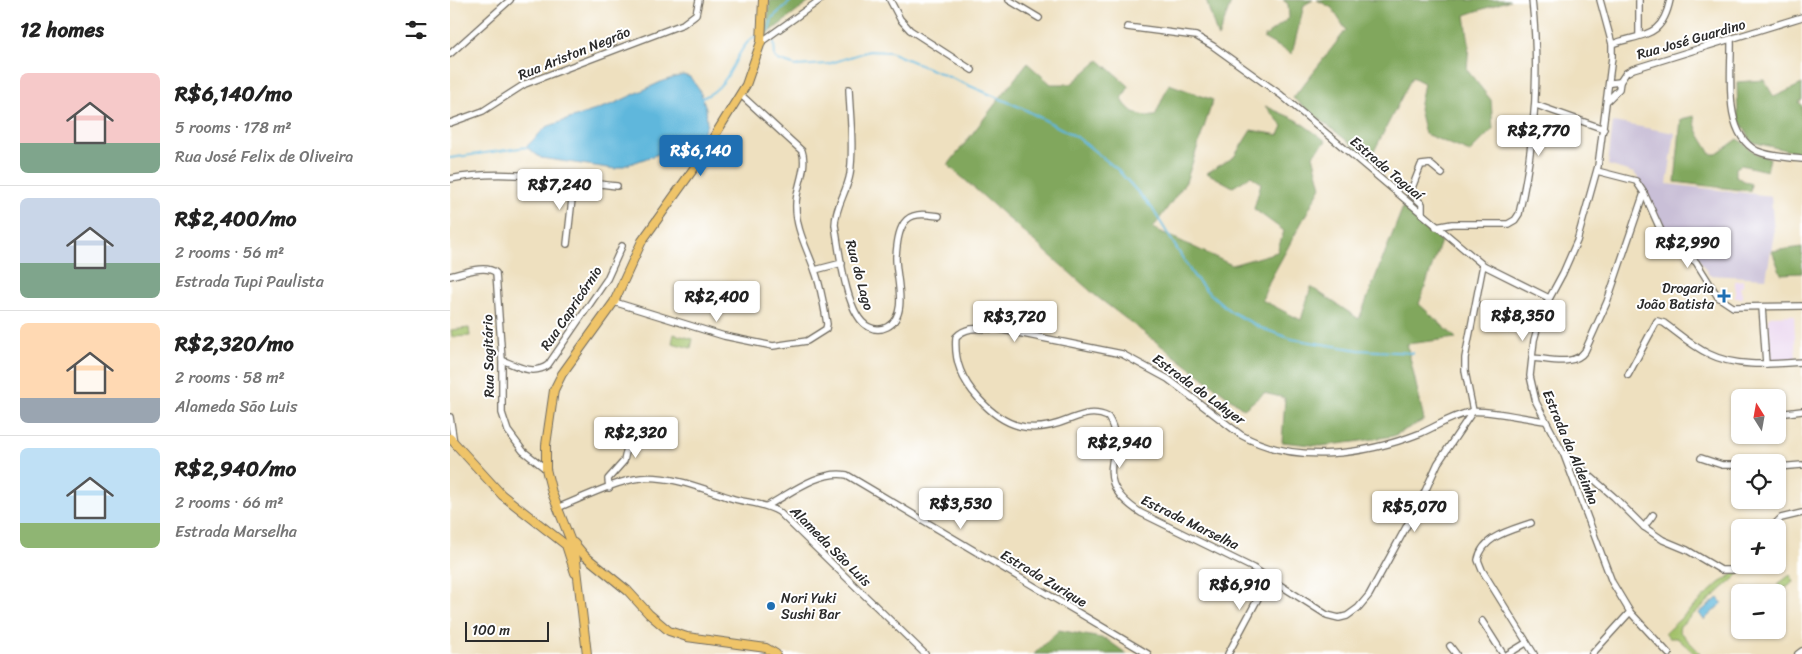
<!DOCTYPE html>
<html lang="en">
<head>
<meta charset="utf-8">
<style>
  body { margin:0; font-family:Sriracha,sans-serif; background:#f6f6f6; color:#222; height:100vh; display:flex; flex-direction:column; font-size:19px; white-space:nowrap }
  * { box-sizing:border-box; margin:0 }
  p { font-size:16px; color:#767676 }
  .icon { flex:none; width:28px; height:28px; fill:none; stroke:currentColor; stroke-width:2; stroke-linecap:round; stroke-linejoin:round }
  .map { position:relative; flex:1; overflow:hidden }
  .drawer { display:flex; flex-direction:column; background:#fff; width:450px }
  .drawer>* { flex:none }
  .needle { width:32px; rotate:349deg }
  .fabs { position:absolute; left:1281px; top:389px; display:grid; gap:10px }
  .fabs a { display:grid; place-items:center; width:55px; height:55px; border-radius:8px; background:#fff; box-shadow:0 1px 4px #0004; font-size:25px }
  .scale { position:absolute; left:15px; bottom:12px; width:84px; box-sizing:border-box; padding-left:5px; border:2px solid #2b2b2b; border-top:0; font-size:14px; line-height:18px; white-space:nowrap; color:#2b2b2b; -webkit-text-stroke:4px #fff; paint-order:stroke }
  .price { position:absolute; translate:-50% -42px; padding:0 11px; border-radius:5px; background:#fff; color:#222; font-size:16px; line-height:32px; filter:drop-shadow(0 1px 2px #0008) }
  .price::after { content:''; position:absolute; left:50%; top:30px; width:15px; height:11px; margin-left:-8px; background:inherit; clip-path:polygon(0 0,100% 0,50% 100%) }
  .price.active { background:#1f6fb2; color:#fff }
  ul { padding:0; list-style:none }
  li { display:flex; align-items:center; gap:15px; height:125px; padding:0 20px }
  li+li { border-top:1px solid #e0e0e0 }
  li span { display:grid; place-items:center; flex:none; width:140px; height:100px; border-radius:8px; color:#555 }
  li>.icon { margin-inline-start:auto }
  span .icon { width:60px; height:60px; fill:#fffc; stroke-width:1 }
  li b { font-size:21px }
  h2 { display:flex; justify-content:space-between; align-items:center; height:60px; padding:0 20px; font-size:21px }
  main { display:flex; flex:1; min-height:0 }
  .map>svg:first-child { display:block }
</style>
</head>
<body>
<main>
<section class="drawer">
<h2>12 homes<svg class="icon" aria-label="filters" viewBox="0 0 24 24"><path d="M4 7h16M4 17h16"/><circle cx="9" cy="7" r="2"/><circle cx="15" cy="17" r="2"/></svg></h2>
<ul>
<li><span style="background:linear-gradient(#f6c9c9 70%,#7fa58c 0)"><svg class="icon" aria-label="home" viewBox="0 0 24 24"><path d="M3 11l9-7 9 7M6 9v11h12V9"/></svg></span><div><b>R$6,140/mo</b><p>5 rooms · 178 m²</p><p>Rua José Felix de Oliveira</p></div></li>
<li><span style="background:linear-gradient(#c9d6e8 65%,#7fa58c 0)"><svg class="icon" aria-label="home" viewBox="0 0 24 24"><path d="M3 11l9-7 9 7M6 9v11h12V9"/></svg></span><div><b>R$2,400/mo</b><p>2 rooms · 56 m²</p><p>Estrada Tupi Paulista</p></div></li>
<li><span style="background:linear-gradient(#ffd9b3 75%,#9aa5b1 0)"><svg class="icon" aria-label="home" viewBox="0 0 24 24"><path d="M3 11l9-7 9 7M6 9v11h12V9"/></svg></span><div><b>R$2,320/mo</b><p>2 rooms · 58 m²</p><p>Alameda São Luis</p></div></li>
<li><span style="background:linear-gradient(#bfe0f5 75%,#8fb573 0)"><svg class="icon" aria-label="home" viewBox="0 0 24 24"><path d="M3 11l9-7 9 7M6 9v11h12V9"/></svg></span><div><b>R$2,940/mo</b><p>2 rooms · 66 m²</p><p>Estrada Marselha</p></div></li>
</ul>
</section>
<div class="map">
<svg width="1352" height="654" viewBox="0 0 1352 654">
  <rect width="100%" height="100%" fill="#fff"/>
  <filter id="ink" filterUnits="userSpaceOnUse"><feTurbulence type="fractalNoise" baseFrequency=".02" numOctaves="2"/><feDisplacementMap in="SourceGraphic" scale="10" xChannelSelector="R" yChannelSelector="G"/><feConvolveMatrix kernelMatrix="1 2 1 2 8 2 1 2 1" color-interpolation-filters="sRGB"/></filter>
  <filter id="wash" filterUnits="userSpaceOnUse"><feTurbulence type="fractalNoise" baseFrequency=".0096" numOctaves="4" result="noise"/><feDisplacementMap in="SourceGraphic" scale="20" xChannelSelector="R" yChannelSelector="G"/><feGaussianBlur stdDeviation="1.12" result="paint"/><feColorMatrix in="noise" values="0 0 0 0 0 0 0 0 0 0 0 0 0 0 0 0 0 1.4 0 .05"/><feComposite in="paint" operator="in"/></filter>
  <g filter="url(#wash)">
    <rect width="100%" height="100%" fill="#eee0bf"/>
    <g fill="#e8d2ee">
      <path d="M1293,280V286L1290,287L1293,298H1285V281Z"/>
      <path d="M1344,315L1346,359L1322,361L1318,319L1320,316Z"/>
    </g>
    <path fill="#c9bfd7" d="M1163,122L1225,133L1217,184L1321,196L1324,234L1316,278L1259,275L1247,256L1224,243L1215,232L1190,180L1184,173L1158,165Z"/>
    <g fill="#a2c169" stroke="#66764a">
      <path d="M19,328L20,336L2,337L1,330Z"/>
      <path d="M224,334L243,339L241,348L222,343Z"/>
      <path d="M1288,571L1289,574L1230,626L1229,631L1251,654H1245L1227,638H1219L1215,633L1269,583Z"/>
      <path d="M1340,575L1344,582L1333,590L1328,584Z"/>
    </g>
    <g fill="#81a75d" stroke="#566944">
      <path d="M320,0H362L316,35Z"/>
      <path d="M756,0H782L768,38Z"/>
      <path d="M833,0H863L854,5L842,54L813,38L839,18L838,4Z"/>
      <path d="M867,0H1060L1015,15L1019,44L1017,70L1041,100L1043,129L1020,152L975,134L969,109L974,83L962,77L920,159L843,98L896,30L882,8Z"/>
      <path d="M649,60L679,86L672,99C679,113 691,117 705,116L719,84L763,100L736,182L703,228L782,265L827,252L834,231L804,209L811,183L801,176L783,187L757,173L784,157L801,130L829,135L833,126L815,106L847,120L876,141L863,155L871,187L819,282L812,300L851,320L861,287L909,319L953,207L991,241L969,304L1006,338L957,344L974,420L943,436L904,442L871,446L832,442L835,398L814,393L794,409L646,296L498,165L577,63L601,84H621Z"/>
      <path d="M1314,80L1324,97L1352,84V100L1349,102L1352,106V154L1302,142L1288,118L1287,82Z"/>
      <path d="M1244,116C1246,134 1253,139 1261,154H1267L1288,139L1307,154L1320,158L1317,171L1291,165L1286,168V177L1301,184L1300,191L1225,182L1231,119Z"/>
      <path d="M1352,247V273L1331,274L1322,251Z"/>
      <path d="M609,630L656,639L677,654H584Z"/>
    </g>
    <g fill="#5eb7dc" stroke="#447184">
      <path d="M233,75L240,77L250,91L256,108L257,124L252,136L235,145L165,169L91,158L76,147L96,127L163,104L213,81Z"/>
      <path d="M1268,598L1272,603L1254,620L1249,613Z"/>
    </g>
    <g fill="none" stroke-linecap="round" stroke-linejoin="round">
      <g stroke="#5eb7dc" stroke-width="2">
        <path d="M319,31L322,18L342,0"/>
        <path d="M324,42L325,57L328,60L346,66L378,64L419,51L440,52L572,108L627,137L667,169L702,208L743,275L756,290L780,311L811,328L842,339L909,350L963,353"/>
        <path d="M252,98C285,85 283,48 306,36"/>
        <path d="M0,158L77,147"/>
      </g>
    </g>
  </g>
  <g filter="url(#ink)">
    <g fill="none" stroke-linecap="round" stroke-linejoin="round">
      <g stroke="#6f6a5f" stroke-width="8">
        <g id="minor">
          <path d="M440,0L450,19L460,30L522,70"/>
          <path d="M559,0L589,18"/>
          <path d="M1150,0L1162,44V57L1148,166L1127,241L1113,273L1092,312L1084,340L1080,376L1086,402L1114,455L1162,582L1180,612L1219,654"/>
          <path d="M1189,0V35"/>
          <path d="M677,27L746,36L763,46L831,95L1033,265L1099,298"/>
          <path d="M1281,40C1282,73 1272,133 1307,151C1320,157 1338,157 1352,159"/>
          <path d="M311,42L370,0"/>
          <path d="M1162,44C1195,33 1212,38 1220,0"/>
          <path d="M0,54L60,0"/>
          <path d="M1170,82L1176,73L1183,69L1352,17"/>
          <path d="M399,89C400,116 404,146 400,174C397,192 385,207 385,225C389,249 396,317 419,327C425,330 431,330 437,327C460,315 445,276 446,256C447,245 448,232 454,223C462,211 478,215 489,216"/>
          <path d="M1158,100L1169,89L1170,82L1161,83"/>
          <path d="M1086,105L1154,129"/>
          <path d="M0,123L33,111L75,84L233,24L246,14L249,0"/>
          <path d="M1147,171L1186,181L1194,193L1216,242L1246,262L1268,297L1283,307L1352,306"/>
          <path d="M0,179C55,168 112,180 167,186"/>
          <path d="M972,214V204L960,193L971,165L980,164L992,174"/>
          <path d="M986,227L1002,224H1058L1065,220L1069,214C1085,144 1090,72 1082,0"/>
          <path d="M117,244L124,181"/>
          <path d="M1033,265L1015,358V371L1023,411L988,463L972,498L919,595L908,608L897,616L889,618L877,615L803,568L691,513C634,476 681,454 658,417C643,410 632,415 618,420C581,435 555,428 529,399C512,380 504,362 506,337C517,325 533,329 548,329L672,354L718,379L791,435C845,465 915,455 971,433C987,426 1002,416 1020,412C1036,409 1077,419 1095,421"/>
          <path d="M365,270L392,263"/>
          <path d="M0,276C13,273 36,264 46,273L52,360V413L58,431L73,451L96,469"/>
          <path d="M164,302L274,336L323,346L357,341L376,329L377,324C374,306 371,287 365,271C357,248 345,228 346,204C346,187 358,168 352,151L290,94"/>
          <path d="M1312,307L1316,364"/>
          <path d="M1082,358C1099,359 1124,367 1135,351L1157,302L1194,193"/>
          <path d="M52,360C67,366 83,376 98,365L157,279L172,246"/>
          <path d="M1178,375L1207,321L1214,323C1229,334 1242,346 1259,354C1287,368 1322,364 1352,362"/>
          <path d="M1328,414L1352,411"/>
          <path d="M0,417L4,443"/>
          <path d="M1115,454L1164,497L1194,527L1213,540L1237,550L1271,570H1283L1290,565"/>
          <path d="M1251,458L1272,465H1290"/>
          <path d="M1328,467L1352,465"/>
          <path d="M159,488L158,479L174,461L182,425"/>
          <path d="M317,506C341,493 369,470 397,475L698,654"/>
          <path d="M107,508C130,499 168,480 191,478C220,475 253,489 281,498C296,503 315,503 329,512L475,654"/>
          <path d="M1081,523C1062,530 1032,536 1028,560L1032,570L1084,654"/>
          <path d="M1194,527L1203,515"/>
          <path d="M1321,528L1331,518L1352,513"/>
          <path d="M1032,621L1053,654"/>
          <path d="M1000,646L1006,654"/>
          <path d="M778,654L819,578"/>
          <path d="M1058,654L1076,643"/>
          <path d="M1142,654L1180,612"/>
          <path d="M1348,654L1352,651"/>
        </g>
      </g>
      <g stroke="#6f6a5f" stroke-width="10">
        <g id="major">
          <path d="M0,438L52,495L116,545L125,573"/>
          <path d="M124,543L135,556L178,591L199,614L219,631L237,637L316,648L326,654"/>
          <path d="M137,654L125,552L102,493L96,469V445L104,390L112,374L164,302L192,241L247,164L296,85L311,42L313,0"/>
        </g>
      </g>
      <use href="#minor" stroke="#fff" stroke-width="5.5"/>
      <use href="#major" stroke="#efc469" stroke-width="8"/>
    </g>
  </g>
  <g fill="#1f6fb2" stroke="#fff" stroke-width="2">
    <path d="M1271.5 288.5h5v5h5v5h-5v5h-5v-5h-5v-5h5z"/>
    <circle cx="321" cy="606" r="5"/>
  </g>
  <g text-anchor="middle" stroke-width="4" stroke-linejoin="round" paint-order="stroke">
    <g font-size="14" fill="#2b2b2b" stroke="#fff">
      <text transform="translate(1241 39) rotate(-16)" y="5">Rua José Guardino</text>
      <text transform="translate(124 53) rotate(-22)" y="5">Rua Ariston Negrão</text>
      <text transform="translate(937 168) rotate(40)" y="5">Estrada Taguaí</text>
      <text transform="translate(410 275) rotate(75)" y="5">Rua do Lago</text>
      <text transform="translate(121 308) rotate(-56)" y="5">Rua Capricórnio</text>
      <text transform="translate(38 356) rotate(-91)" y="5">Rua Sagitário</text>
      <text transform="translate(749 389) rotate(36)" y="5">Estrada do Lahyer</text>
      <text transform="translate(1121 447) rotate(67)" y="5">Estrada da Aldeinha</text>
      <text transform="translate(740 522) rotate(26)" y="5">Estrada Marselha</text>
      <text transform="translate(381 546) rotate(45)" y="5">Alameda São Luis</text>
      <text transform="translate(594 578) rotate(31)" y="5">Estrada Zurique</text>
    </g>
    <g font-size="14" fill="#2b2b2b" stroke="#fff" text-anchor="end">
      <text x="1264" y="293">Drogaria<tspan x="1264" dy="16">João Batista</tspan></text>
      <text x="331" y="603" text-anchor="start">Nori Yuki<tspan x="331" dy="16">Sushi Bar</tspan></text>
    </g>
  </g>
</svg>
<div class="fabs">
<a><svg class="needle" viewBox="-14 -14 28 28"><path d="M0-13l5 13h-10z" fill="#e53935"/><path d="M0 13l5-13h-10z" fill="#767676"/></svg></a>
<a><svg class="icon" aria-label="locate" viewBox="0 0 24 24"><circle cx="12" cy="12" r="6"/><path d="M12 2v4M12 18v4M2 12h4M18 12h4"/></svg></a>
<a>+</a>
<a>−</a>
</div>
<div class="scale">100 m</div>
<b class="price" style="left:1089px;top:157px">R$2,770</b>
<b class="price active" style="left:251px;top:177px">R$6,140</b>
<b class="price" style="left:110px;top:211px">R$7,240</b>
<b class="price" style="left:1238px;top:269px">R$2,990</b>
<b class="price" style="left:267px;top:323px">R$2,400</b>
<b class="price" style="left:1073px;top:342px">R$8,350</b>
<b class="price" style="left:565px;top:343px">R$3,720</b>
<b class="price" style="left:186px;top:459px">R$2,320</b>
<b class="price" style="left:670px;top:469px">R$2,940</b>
<b class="price" style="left:511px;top:530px">R$3,530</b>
<b class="price" style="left:965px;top:533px">R$5,070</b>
<b class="price" style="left:790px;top:611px">R$6,910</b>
</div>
</main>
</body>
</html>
